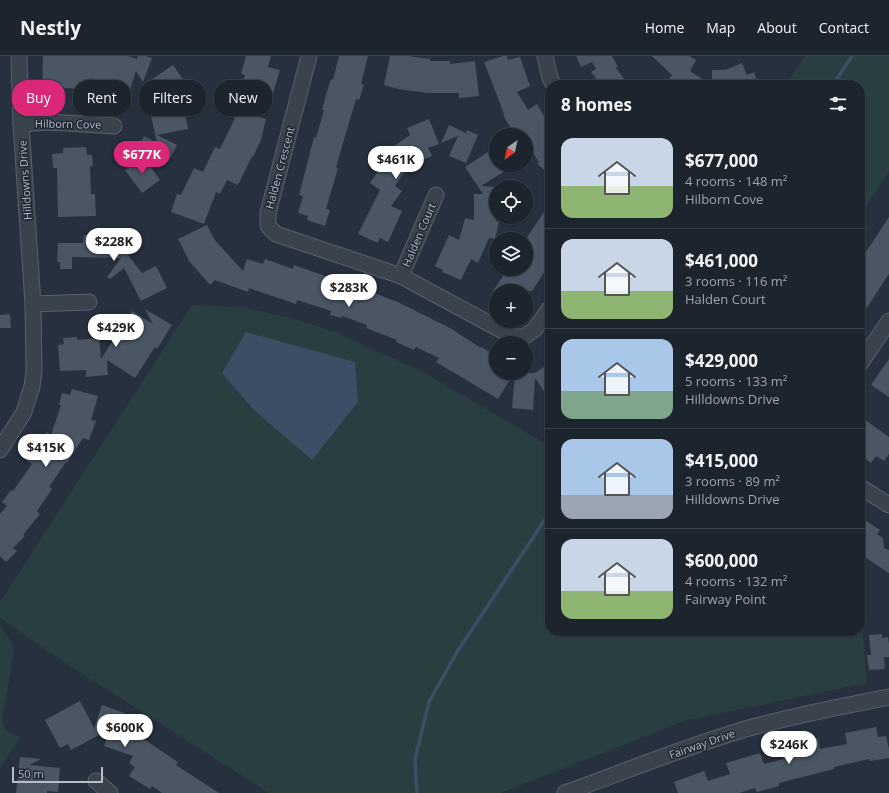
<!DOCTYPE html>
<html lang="en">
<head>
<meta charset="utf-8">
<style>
  body { margin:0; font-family:"Open Sans",sans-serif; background:#29303a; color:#f1f3f6; height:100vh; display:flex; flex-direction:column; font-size:15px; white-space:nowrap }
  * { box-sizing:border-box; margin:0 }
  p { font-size:13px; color:#a0a4aa }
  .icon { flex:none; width:22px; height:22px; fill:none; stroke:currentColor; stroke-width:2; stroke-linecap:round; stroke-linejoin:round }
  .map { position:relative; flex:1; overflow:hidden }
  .drawer { position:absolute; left:545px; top:24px; width:320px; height:556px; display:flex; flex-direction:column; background:#1c242e; border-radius:16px; box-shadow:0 1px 3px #0004,0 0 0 1px #3a414a }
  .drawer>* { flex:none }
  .top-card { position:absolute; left:12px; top:24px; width:380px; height:36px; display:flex; gap:8px }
  .needle { width:26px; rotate:213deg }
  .buttons { position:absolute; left:489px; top:72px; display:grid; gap:8px }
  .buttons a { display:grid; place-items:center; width:44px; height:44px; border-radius:50%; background:#1c242e; box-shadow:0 1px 3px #0004,0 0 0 1px #3a414a; font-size:20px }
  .scale { position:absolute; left:12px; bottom:10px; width:91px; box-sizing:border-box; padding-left:4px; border:2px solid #b6bdc9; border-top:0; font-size:11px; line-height:14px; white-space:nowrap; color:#b6bdc9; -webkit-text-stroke:3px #1f2733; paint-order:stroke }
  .price { position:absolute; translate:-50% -34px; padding:0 9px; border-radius:14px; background:#fff; color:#222; font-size:13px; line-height:26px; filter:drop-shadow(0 1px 2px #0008) }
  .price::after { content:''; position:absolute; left:50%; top:24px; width:12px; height:9px; margin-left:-6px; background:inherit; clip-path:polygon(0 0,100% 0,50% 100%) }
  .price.on { background:#db2777; color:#fff }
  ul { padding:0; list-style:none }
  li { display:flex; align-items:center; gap:12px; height:100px; padding:0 16px }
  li+li { border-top:1px solid #3a414a }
  li span { display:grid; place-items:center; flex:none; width:112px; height:80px; border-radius:12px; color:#555 }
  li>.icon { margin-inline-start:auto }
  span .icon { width:48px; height:48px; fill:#fffc; stroke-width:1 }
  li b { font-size:17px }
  h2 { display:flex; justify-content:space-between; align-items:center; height:48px; padding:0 16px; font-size:17px }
  .pill { padding:0 14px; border-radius:16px; background:#1c242e; box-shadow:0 1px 3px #0004,0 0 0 1px #3a414a; font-size:14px; line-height:36px }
  .pill.on { background:#db2777; color:#fff }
  header { display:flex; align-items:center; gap:24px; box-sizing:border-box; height:56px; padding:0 20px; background:#1c242e; border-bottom:1px solid #3a414a }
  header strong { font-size:19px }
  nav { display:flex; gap:22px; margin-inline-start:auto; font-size:14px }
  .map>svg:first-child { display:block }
</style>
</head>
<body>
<header>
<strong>Nestly</strong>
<nav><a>Home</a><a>Map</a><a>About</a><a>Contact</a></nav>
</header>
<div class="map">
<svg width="889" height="737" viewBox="0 0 889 737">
  <rect width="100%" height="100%" fill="#26303e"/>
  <g fill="#293e40">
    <path d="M805,0H889V115L860,160V29H786Z"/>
    <path d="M192,249L242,251L295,263L337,277L425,317L549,390L550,389V575H860V544L867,627L684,665L501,737H269L67,608L0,562V546Z"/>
    <path d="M0,569L11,585L14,595L2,665L6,674L20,682L0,712Z"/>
  </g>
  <path fill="#3c4e66" d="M246,276L355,306L358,346L312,404L254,354L222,317Z"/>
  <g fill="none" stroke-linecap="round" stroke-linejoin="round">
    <g stroke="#3c4e66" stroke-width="3.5">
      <path d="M833,29L852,0"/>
      <path d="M417,737L415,703L429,646L457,596L550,456"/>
    </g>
  </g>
  <g fill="#4a5664">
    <path d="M43,0H127L137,3L138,0H145L152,2L143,26L136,15L130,34L109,26L108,28L90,22L89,29H81V33L64,32V36L42,35Z"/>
    <path d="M246,0H271L268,11L280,14L271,44L263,42L259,61L266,63L261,84L253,101L252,100L238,129L227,124L220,138L216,136L204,168L171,156L177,138L181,139L194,112L203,116L215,91L220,93L234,64L242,34H240L245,19L241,18Z"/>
    <path d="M339,0H368L361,28L364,29L359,44L356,43L336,111L338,112L326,153L330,154L325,170L307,164L308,160L298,157L303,140L299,139L314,81L316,82L324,54H322L326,39L331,23L333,24Z"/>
    <path d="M390,0H408L430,3V5H450V8L475,5L479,40L459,42V37H428L398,33L384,29Z"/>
    <path d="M503,0H507L508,4L520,1L530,30L517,36L528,54L537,48L550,70V120L537,107L539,106L526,86V79H515L503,59L504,58L484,6Z"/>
    <path d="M576,0H612L618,11L616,12L629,29H601L591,16L596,13L592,6L581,11Z"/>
    <path d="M652,0H689L696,4L690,15L712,29V14H725L742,7L747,19L754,16L759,29H678L669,23L672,19Z"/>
    <path d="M173,9L187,29L158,48L145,28Z"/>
    <path d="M184,53L188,73L157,79L177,89L168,106L140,92V88L144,80L157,87L151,60Z"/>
    <path d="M429,63L439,88L428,92L432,100L413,108L415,111L403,118L395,130L402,135L391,150L402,155L388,186L380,182L378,187L358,178L380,134L370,127L387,102L384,97L410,79L407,72Z"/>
    <path d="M449,69L466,77L467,74L478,79L466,107L449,100L458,80L441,87Z"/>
    <path d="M86,91L87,99H92L93,110H90L91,138H95L96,160L58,161L57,112H53L52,98L63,97V92Z"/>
    <path d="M496,91V109H515L481,130L496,131V165L499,166L495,183L489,182L478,207L471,203L461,224L442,216L443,214L435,210L449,179L459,184L465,162L474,164V138H483L465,111Z"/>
    <path d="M143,101L160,124L142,137L125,114Z"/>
    <path d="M550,147V210L546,216L545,215L532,235H493L503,220L501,219L505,213H526V183Z"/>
    <path d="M889,161V218L860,262V196L864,199Z"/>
    <path d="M207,169L214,183L243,215L247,203L263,208L265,203L293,213L294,209L339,225L369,233V235L400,247L450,272L481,292V291L494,298L492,302L496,304V317H514L498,343L436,306L439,302L416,291L414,294L396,286L397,284L366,272L367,269L342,260L341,262L330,259L331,255L297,244L296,248L249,232L248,236L215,224L210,229L189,205L178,183Z"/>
    <path d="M125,176L138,191L128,199L142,217L156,210L167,232L141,245L124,212L110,223L107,221L121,202L72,201V213H60V206H57L58,187H83L84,179L103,180L102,195Z"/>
    <path d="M145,253L172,269L157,293L155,291L135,322L107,304L108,319L86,321V314L60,315L58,289L64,288L63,282L77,281V284L99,282L101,303L132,255L153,268Z"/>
    <path d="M10,258L11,272H0V259Z"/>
    <path d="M889,303V341L871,329Z"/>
    <path d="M550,307V344L535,322L533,354L512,352L515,317H535Z"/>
    <path d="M72,333L98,340L91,364L96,365L89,384L83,382L67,407L66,406L49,431L52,433L37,455L40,458L23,479L25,480L13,492L17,495L6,506L0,500V458L7,450L2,446L11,434L13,435L32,408L26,404L35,390L37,391L47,376L51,379L61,349H59L62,337L70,339Z"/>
    <path d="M860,360L889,381V398L884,405L876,400L871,407L860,399Z"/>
    <path d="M860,461L880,474L877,478L883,482L884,492L889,494V517L860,498Z"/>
    <path d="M882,578V582L888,581L889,588V601H884L885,613L869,614L867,599H871L869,579Z"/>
    <path d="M80,645L94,672L102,649L125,657L126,661L144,667L139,680L178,706L176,709L219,737H162L152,730L150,733L129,720L135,711L129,707L133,700L104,690L110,673L71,694L68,688L60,692L45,664Z"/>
    <path d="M876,671L878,681L886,680L889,693V702L870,705L869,703L834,711V713L779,727V730L757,736L755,732L739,737H678L674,726L704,715L708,725L730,718L726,707L760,697L764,708L788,702L786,691L818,682L820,693L847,688L845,677Z"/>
    <path d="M20,701L41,703L29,709L60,712L58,736L47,735V737H16Z"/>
  </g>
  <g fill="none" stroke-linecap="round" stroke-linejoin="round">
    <g stroke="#58606c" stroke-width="17">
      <g id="minor">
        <path d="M309,0L268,157V170L276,178L401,220L514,281H524L535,273L550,252"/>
        <path d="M545,0L550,22L554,29"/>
        <path d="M21,68L49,66L114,70"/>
        <path d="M401,220L436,139"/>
        <path d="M33,248L89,246"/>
        <path d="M860,308L889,265"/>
        <path d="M0,394L24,356L32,330L34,316L33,248L21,68L19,0"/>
        <path d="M860,431L889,449"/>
        <path d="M96,725L110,737"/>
        <path d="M565,737C626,715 687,690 749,672C795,659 842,650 889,641"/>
      </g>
    </g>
    <use href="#minor" stroke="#3a424e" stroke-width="15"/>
  </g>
  <g text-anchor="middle" stroke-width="3" stroke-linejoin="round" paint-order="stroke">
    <g font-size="11" fill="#b6bdc9" stroke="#1f2733">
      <text transform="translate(68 68) rotate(1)" y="4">Hilborn Cove</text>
      <text transform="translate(280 112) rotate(-75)" y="4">Halden Crescent</text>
      <text transform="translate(25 124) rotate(-94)" y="4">Hilldowns Drive</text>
      <text transform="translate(419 179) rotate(-67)" y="4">Halden Court</text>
      <text transform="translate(702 688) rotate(-19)" y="4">Fairway Drive</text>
    </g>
  </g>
</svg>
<div class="buttons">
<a><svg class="needle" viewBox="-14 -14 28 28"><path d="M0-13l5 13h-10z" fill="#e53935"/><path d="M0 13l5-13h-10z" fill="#a0a4aa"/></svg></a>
<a><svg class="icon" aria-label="locate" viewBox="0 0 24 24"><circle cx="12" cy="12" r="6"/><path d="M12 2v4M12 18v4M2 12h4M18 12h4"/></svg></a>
<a><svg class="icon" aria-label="layers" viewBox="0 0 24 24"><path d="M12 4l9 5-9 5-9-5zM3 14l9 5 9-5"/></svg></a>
<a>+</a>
<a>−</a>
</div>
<div class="scale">50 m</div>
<b class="price on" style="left:142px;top:119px">$677K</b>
<b class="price" style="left:396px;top:124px">$461K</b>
<b class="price" style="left:114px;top:206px">$228K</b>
<b class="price" style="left:349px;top:252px">$283K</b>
<b class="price" style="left:116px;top:292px">$429K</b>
<b class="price" style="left:46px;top:412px">$415K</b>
<b class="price" style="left:125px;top:692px">$600K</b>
<b class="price" style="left:789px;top:709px">$246K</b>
<div class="top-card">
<a class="pill on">Buy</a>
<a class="pill">Rent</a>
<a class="pill">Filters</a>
<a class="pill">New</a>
</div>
<section class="drawer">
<h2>8 homes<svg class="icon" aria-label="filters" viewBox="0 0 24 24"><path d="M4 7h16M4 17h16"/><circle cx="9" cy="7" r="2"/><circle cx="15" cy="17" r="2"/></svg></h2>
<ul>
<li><span style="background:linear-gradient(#c9d6e8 60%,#8fb573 0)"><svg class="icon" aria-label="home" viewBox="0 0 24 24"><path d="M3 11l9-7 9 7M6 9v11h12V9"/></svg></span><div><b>$677,000</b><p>4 rooms · 148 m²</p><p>Hilborn Cove</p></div></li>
<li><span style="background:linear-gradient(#c9d6e8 65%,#8fb573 0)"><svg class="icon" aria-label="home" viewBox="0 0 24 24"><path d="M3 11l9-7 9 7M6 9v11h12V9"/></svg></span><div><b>$461,000</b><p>3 rooms · 116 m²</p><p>Halden Court</p></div></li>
<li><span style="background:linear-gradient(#a9c7e8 65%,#7fa58c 0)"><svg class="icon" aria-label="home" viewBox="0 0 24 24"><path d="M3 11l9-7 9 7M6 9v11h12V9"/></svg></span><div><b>$429,000</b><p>5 rooms · 133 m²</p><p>Hilldowns Drive</p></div></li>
<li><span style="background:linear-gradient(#a9c7e8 70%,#9aa5b1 0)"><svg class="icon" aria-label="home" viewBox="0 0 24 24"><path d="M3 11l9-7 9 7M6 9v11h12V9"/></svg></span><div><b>$415,000</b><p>3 rooms · 89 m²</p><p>Hilldowns Drive</p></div></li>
<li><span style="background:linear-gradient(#c9d6e8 65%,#8fb573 0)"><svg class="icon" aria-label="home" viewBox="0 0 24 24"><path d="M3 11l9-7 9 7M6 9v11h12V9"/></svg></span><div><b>$600,000</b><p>4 rooms · 132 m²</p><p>Fairway Point</p></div></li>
</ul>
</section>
</div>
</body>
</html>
